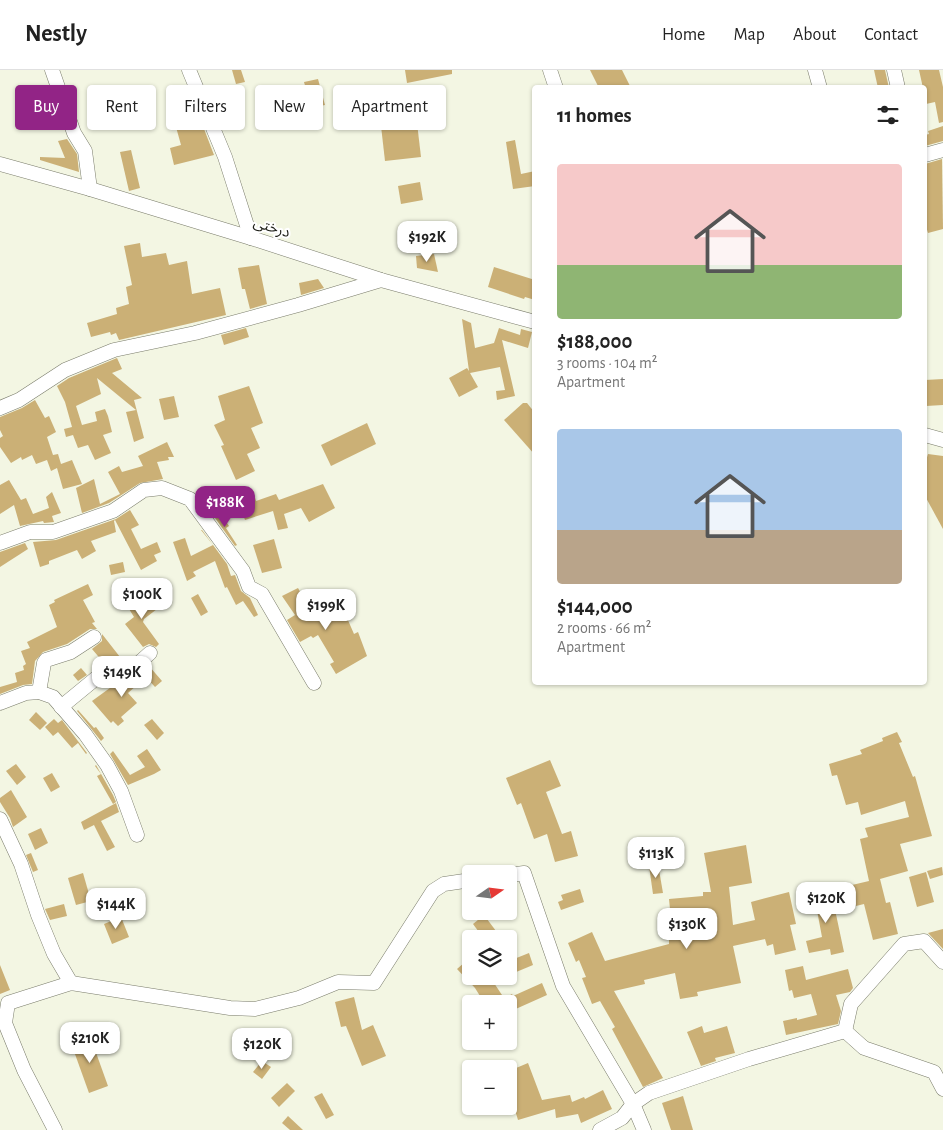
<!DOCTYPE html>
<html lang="en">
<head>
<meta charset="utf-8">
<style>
  body { margin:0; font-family:"Alegreya Sans","Noto Sans Arabic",sans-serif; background:#f2f2f2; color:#222; height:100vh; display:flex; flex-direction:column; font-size:19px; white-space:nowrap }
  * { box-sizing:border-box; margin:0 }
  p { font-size:16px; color:#767676 }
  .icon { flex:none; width:28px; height:28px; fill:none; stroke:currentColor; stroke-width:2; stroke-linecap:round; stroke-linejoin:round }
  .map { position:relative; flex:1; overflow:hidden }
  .drawer { position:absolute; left:532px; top:15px; width:395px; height:600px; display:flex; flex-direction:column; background:#fff; border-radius:5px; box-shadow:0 1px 4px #0004 }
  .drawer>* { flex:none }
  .banner { position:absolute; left:15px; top:15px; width:442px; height:45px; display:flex; gap:10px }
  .needle { width:32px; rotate:76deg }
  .buttons { position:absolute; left:462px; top:795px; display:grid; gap:10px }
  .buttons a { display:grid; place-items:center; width:55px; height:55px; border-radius:5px; background:#fff; box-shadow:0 1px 4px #0004; font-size:25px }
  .price { position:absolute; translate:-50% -42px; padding:0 11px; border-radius:10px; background:#fff; color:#222; font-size:16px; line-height:32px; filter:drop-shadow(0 1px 2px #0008) }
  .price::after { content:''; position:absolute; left:50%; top:30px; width:15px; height:11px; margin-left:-8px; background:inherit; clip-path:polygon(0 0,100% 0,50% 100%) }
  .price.selected { background:#922486; color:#fff }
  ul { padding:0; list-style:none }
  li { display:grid; align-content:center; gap:10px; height:265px; padding:0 25px }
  li span { display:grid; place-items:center; height:155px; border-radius:5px; color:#555 }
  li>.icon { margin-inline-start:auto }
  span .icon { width:90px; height:90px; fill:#fffc; stroke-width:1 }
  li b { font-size:21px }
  h2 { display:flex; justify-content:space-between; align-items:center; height:60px; padding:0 25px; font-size:21px }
  .pill { padding:0 18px; border-radius:5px; background:#fff; box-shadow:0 1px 4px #0004; font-size:18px; line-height:45px }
  .pill.selected { background:#922486; color:#fff }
  header { display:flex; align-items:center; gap:30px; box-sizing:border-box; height:70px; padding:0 25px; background:#fff; border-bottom:1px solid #e0e0e0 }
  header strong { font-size:24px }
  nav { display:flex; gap:28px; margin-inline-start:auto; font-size:18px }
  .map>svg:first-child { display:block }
</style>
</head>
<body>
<header>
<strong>Nestly</strong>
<nav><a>Home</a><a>Map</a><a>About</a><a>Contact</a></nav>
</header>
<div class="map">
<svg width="943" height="1060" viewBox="0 0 943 1060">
  <rect width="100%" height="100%" fill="#f3f6e3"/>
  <g fill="#cbb076">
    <path d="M232,0H241L245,12L236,14Z"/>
    <path d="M405,0H452V4L407,13Z"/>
    <path d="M590,0H622L631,18H599Z"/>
    <path d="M874,0H885L889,18H878Z"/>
    <path d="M919,0H939L943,17V52L939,53L935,32L926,34L925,18H923Z"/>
    <path d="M318,9L325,35L311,38L304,12Z"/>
    <path d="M114,35L121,55L108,59L101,39Z"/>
    <path d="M201,51L214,85L174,95L170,78L181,75L176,57Z"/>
    <path d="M417,53L421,87L385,91L381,56Z"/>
    <path d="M943,56V71L925,76V65L929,64L928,61Z"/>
    <path d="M67,69L77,84L79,102L40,90V87L65,88L58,71Z"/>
    <path d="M515,70L521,104L535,101V116L513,119L506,72Z"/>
    <path d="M131,80L140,118L129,121L120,82Z"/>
    <path d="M942,89L943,159L928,163L925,153V94Z"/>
    <path d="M420,112L423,130L401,134L398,116Z"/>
    <path d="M140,173L142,187L166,183L169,195L187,191L192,224L220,218L226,245L119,270L116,263L111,265L110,262L91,267L87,253L117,244L116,238L129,234L126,217L132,215L124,176Z"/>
    <path d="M434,184L438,202L417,198L416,186Z"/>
    <path d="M259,195L267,234L250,239L245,219H242L238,198Z"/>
    <path d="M494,197L535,210V230L525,227L524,229L488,217Z"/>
    <path d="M318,209L324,218L301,225L299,213Z"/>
    <path d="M462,249L471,253L475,278L494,273L499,258L520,265L521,259L532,262L528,278L502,270L515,326L497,330L496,321L505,320L500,297L470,303L478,317L459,327L449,308L467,298L469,301Z"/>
    <path d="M246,258L249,267L224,275L221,265Z"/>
    <path d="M117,288L122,299L112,303L142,328L134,330L144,368L134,372L126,342L136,340L97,308L101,324L76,336L82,355L97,351L95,342L105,339L108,346L112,362L103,365L111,383L95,390L88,375L78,378L73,365L66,367L64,359L72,357L65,332L57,316L69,308Z"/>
    <path d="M943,309V335L926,336L925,310Z"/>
    <path d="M249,316L263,353L251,358L260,378L247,384L255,401L236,410L221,376L224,375L214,355L225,350L218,326Z"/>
    <path d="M174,326L179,347L164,350L159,329Z"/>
    <path d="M35,330L45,348L49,346L56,362L47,367L53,385L58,384L61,394L72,390L82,414L63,419L57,398L51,401L47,390L36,394L32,385L22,390L21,387L11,393L0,377V368L3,366L0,360V347L22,338Z"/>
    <path d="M523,333H527L535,343V385L504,350Z"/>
    <path d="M367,353L376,374L331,396L321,375Z"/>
    <path d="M167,372L174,387H168L169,390L157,392L163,409L140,413L109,433L82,443L76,418L94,409L100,434L120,424L108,402L119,396L122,402L143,396L138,386Z"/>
    <path d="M928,384L943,386V459L925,426V394Z"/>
    <path d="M9,410L21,430L26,428L33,444L49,438L46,427L52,422L61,443L52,446L54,452L44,453L43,451L20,456L14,435L0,444V415Z"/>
    <path d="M323,414L335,438L309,452L301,438L284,444L288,458L278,460L273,441L245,450L238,430V426L253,421L256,431L276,424L279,430Z"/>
    <path d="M130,440L139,455L131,459L141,479L157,472L161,482L154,485L157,491L141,500L115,450L114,451L116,462L91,471L96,481L82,489L77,480L49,491V494L40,497L33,472L56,470L116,449Z"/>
    <path d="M218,446L220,449L223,447L229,456L226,458L237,475L235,476L215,448Z"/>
    <path d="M201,460H202L227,494L231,506L235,505L241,521L250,528L258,545L254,547L243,531L236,535L227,517L225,518L215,491L193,502L196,506L187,511L173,472L185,468L191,486L213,475Z"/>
    <path d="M274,469L282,498L262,503L253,475Z"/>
    <path d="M25,473L28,479L0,497V482Z"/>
    <path d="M123,492L125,502L111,505L109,495Z"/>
    <path d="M88,514L93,525L83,530L95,552L92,553L97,559H90L67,574L43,582L35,591L32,614L23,615L0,624V617L17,612L15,603L24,600L23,596L26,594L21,581L30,578L27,572L57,557L49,535L55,532L54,530Z"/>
    <path d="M298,518L310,540L322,535L329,548L344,541L354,564L358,562L367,586L336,604L330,594L334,592L318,565L313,568L311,566L300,572L287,550L295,545L282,526Z"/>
    <path d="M148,523L157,539L144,549L143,552L159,574L156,577L149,574L143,577L125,554L134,547L126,534L133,529L135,532Z"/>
    <path d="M198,524L208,542L201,546L191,528Z"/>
    <path d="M102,564L120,587L113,593L103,592L92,579L102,571Z"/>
    <path d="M149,596L162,611L155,617L146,607L128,623L137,633L121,647L124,651L118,656L113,651L111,653L92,631L114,615L122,617L128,615Z"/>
    <path d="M81,598L87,605L78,611L73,605Z"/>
    <path d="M78,640L94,658L96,657L104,668L101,671L77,641Z"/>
    <path d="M36,642L47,653L40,660L29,650Z"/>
    <path d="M54,649L58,653L62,650L87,683L86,684L78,673L72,678L58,662L53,666L45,657Z"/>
    <path d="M152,649L164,663L157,670L144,655Z"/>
    <path d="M897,662L902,672L899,673L913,707L915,706L932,766L900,774L908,801L880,809L886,833L890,832L898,864L873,870L864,834L856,836L852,815L869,811L860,769L868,767L865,758L909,747L905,731L861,745L858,732L846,735L837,705L832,706L829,694L862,684L860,680L883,671L882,668Z"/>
    <path d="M147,679L161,700L154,704L128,715L110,684L113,681L130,705L145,697L137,686Z"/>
    <path d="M550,690L561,716L546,722L562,764L571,761L578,786L555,792L547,764L534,769L521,733L517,735L506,708Z"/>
    <path d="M16,694L26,707L17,715L6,701Z"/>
    <path d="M96,695L113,725L116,732L113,734L97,706L101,704L95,696Z"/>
    <path d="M52,703L60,717L51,722L43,708Z"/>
    <path d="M11,720L27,747L13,757L10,748L0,732V728Z"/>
    <path d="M116,733L119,742L101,751L115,777L107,781L94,755L84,760L81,752Z"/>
    <path d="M41,758L48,773L35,780L28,764Z"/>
    <path d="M746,775L752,813L729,817L733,855L755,850L751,832L789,822L796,854L790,855L796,880L775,885L773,874L767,876L765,869L733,876L741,913L697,922L698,926L680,929L675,903L644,910L645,914L614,921L663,1008L643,1017L612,959L615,957L600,931L592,934L582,908L586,907L579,890L576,892L568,873L592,862L605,891L669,874V870L673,869L669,829L703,826V822H711L704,783Z"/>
    <path d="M31,783L38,800L33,802L26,785Z"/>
    <path d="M658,794L663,823L653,824L649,796Z"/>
    <path d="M942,797L943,805L930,809L927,801Z"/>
    <path d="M926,802L934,832L917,837L909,807Z"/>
    <path d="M83,803L91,831L76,835L68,808Z"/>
    <path d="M830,816L844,882L831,885L830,879L809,883L806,871L822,867L813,819Z"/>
    <path d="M580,819L584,832L561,840L558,832L563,830L561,825Z"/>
    <path d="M64,834L67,846L50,850L45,839Z"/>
    <path d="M484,845L502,869H484L473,854Z"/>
    <path d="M121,847L129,867L112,874L104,854Z"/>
    <path d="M943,859V879L928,863Z"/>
    <path d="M529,883L533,895L509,905V891Z"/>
    <path d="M465,892L471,899V906H507L494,913L504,928L494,934H485L475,918L457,899Z"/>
    <path d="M0,895L10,920L0,924Z"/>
    <path d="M803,896L806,910L848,899L853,918L850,922L836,925L841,941L838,954L786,965L783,951L797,948V950L817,945L811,924L794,928L792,920L789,921L785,900Z"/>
    <path d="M542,913L547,925L509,942V934H494L512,924L513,926Z"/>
    <path d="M354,927L362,960L373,955L386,986L362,996L346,956L341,957L335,932Z"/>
    <path d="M702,956L704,963L727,956L735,983L715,988L716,991L701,996L687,962Z"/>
    <path d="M90,966L108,1016L89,1023L71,973Z"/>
    <path d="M262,991L271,997L262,1009L253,1002Z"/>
    <path d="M528,993L542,1030L570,1025L572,1032L584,1027L585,1029L603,1020L612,1039L581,1053L578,1044L556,1048L555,1039L518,1050L509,1020V1001Z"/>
    <path d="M287,1013L295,1021L279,1037L271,1028Z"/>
    <path d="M322,1023L334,1045L326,1049L314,1027Z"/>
    <path d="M683,1026L693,1060H671L662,1033Z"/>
    <path d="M288,1046L303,1060H290L282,1053Z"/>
  </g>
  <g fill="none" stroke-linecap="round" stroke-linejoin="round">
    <g stroke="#7a7c6b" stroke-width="15">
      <g id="minor">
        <path d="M52,0L74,63L85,81L90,119"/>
        <path d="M189,0L225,87L251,168"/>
        <path d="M550,0L556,18"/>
        <path d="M815,0L820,18"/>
        <path d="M894,0L898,18"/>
        <path d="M925,85L943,80"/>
        <path d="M0,94L90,119L251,168L381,210L535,252"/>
        <path d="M0,338L19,330L65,300L114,280L195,263L298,235L381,210"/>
        <path d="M925,365L943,370"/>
        <path d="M0,473L30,462H53L113,441L144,420L162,418L190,429L243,501L249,517L262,524L314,613"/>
        <path d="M39,622L44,593L46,590L71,582L94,567"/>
        <path d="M0,633L26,623L39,622L53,627L85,664L107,695L121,721L137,765"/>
        <path d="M61,637L106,600H109L119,608H122L150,583"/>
        <path d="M0,749L21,794L38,845L54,884L71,913"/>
        <path d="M509,805L524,803L563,916L633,1034L644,1060"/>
        <path d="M845,961L864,978L934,1002L943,1019"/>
        <path d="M55,1060L24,1000L5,953L8,933L71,913L230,938L255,939L299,928L338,912L374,913L433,821L444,814L471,810"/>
        <path d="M600,1060L622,1048L633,1034L649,1023L749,989L845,961L851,934L904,874L924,871L943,892"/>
      </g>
    </g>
    <use href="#minor" stroke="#fff" stroke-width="14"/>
  </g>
  <g text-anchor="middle" stroke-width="4" stroke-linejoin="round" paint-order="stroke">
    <g font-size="15" fill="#1d1e17" stroke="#fff">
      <text transform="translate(272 157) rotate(18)" y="5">درختی</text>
    </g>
  </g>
</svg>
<div class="buttons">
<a><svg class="needle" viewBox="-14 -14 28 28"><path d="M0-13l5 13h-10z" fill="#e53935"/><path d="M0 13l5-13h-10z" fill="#767676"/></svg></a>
<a><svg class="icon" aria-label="layers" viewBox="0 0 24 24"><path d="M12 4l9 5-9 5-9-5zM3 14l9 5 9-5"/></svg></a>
<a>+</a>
<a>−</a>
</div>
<b class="price" style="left:427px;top:193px">$192K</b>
<b class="price selected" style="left:225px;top:458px">$188K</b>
<b class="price" style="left:142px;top:550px">$100K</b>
<b class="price" style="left:326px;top:561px">$199K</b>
<b class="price" style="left:122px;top:628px">$149K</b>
<b class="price" style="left:656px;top:809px">$113K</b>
<b class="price" style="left:826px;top:854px">$120K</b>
<b class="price" style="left:116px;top:860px">$144K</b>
<b class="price" style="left:687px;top:880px">$130K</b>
<b class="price" style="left:90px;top:994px">$210K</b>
<b class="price" style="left:262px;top:1000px">$120K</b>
<div class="banner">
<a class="pill selected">Buy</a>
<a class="pill">Rent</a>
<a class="pill">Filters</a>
<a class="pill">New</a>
<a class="pill">Apartment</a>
</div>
<section class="drawer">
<h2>11 homes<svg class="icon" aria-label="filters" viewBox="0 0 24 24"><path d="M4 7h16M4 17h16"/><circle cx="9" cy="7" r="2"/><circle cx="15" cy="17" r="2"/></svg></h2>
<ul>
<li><span style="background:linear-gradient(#f6c9c9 65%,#8fb573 0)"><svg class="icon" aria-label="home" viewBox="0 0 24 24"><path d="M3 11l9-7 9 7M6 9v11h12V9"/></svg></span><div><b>$188,000</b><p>3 rooms · 104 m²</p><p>Apartment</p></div></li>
<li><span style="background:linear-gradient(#a9c7e8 65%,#b9a48a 0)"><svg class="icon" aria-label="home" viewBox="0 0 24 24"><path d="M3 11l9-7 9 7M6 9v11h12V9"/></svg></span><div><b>$144,000</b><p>2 rooms · 66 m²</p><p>Apartment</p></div></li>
</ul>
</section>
</div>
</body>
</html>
